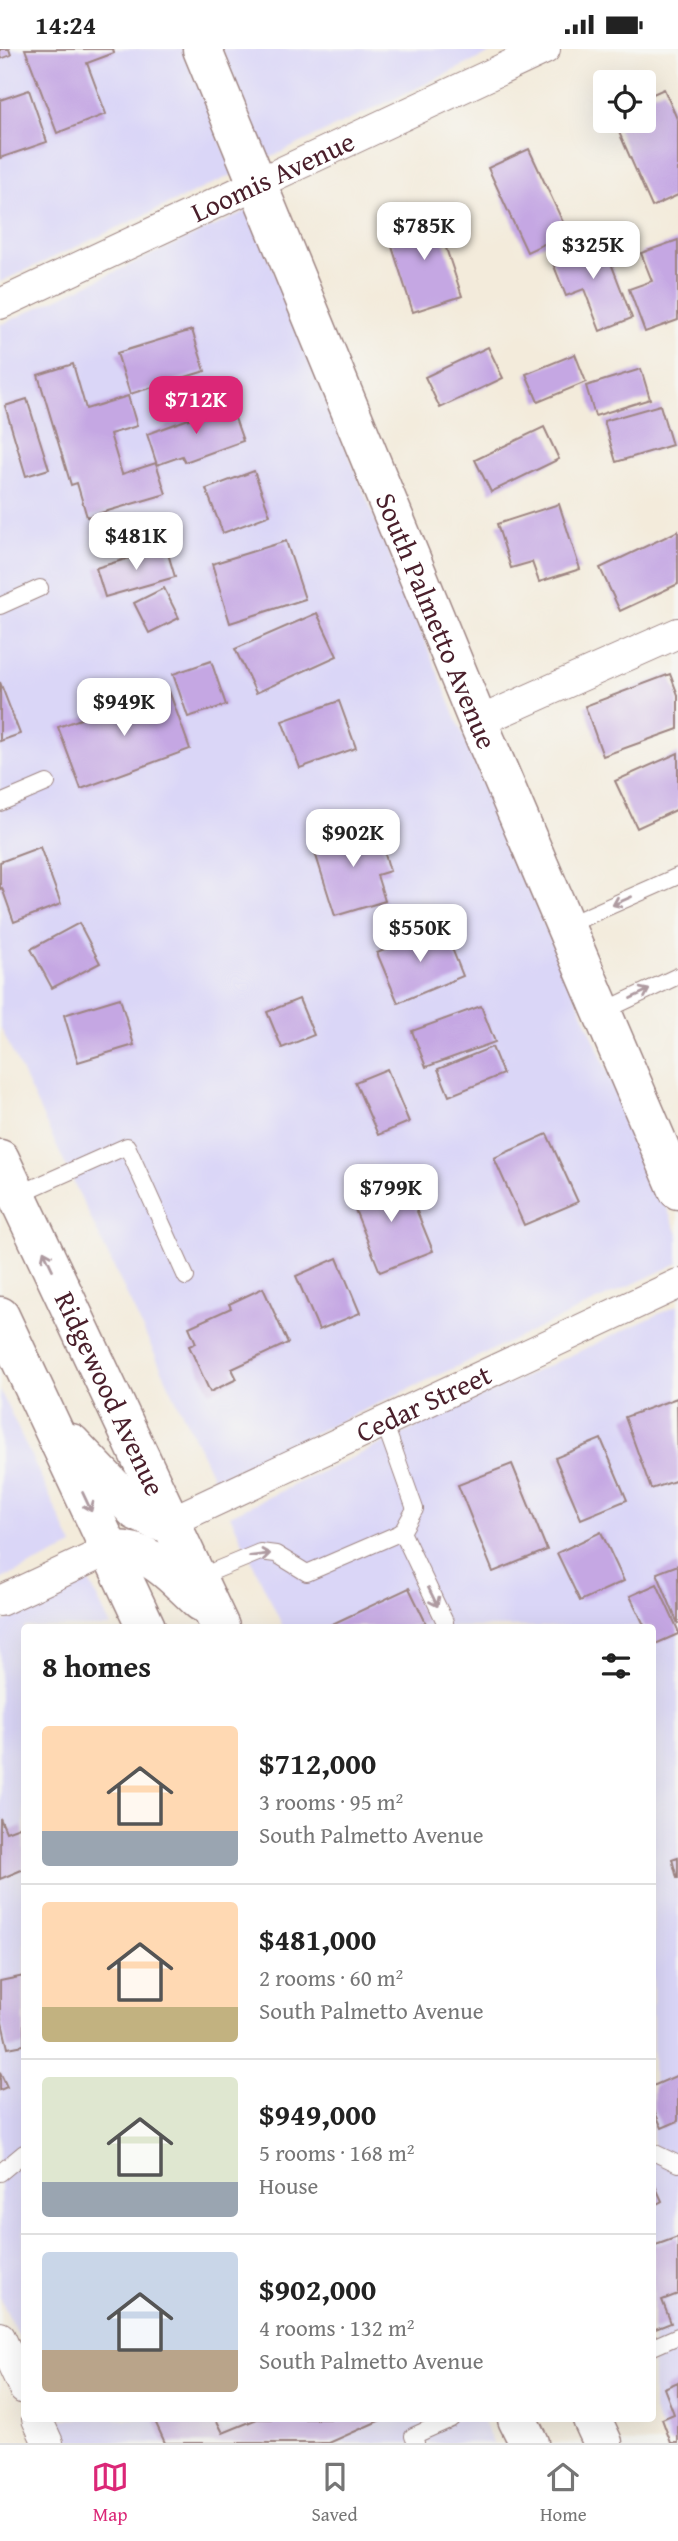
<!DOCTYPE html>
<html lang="en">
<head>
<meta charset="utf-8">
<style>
  body { margin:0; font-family:"Gentium Book Plus",serif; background:#f6f6f6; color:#222; height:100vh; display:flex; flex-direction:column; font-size:26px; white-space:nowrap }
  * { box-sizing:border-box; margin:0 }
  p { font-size:23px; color:#767676 }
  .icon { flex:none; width:38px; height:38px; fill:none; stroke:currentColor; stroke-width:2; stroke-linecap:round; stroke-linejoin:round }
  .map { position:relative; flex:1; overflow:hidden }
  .sheet { position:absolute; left:21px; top:1575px; width:635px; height:798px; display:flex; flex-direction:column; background:#fff; border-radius:7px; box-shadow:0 7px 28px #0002 }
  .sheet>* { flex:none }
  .fabs { position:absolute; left:593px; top:21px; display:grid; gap:14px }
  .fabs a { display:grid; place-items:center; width:63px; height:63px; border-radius:7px; background:#fff; box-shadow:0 7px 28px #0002; font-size:35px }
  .price { position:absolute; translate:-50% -60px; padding:0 16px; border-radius:14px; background:#fff; color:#222; font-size:23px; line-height:46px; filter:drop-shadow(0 2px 4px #0008) }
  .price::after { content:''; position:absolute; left:50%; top:42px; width:21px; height:16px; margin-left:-10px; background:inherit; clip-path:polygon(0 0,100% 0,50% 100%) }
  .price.on { background:#db2777; color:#fff }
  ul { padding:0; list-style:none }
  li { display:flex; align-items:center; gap:21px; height:175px; padding:0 21px }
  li+li { border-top:2px solid #e0e0e0 }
  li span { display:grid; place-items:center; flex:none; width:196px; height:140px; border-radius:7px; color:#555 }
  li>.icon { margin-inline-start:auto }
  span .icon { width:84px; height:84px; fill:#fffc; stroke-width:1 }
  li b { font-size:30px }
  h2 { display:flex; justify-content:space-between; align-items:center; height:84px; padding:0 21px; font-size:30px }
  .status { display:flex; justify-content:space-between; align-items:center; height:49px; padding:0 35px; background:#fff; direction:ltr }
  .status svg { height:19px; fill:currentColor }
  .menu { display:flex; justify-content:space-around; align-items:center; height:98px; border-top:2px solid #e0e0e0; background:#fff; font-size:19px; color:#767676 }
  .menu a { display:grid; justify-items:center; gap:4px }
  .menu .on { color:#db2777 }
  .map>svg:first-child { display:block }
</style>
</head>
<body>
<div class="status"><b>14:24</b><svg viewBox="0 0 49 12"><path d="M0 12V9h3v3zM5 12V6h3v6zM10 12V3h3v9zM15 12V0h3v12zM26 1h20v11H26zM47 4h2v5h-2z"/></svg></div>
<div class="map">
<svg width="678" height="2394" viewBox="0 0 678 2394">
  <rect width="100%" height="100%" fill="#f6f6f2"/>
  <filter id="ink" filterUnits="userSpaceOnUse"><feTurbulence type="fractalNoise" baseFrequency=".0143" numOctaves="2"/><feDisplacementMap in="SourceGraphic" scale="14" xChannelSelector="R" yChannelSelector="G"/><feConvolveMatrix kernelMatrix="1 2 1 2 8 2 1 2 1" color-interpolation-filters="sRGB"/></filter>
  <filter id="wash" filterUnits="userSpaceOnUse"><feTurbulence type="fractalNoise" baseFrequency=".00686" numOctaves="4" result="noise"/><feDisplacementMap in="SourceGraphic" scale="28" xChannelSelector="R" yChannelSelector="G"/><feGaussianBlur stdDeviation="1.57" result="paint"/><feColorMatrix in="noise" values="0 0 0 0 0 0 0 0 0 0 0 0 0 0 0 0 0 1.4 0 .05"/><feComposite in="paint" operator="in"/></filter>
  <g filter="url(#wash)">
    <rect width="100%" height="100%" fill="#f3ebdb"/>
    <g fill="#dad6f7">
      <path d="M0,0H183L234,125L0,233Z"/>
      <path d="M221,0H499L267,110Z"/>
      <path d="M249,161L468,698L678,1185V1214L214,1431L0,977V276Z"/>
      <path d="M678,1256V2394H668L653,2362V1578H283L230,1466Z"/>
      <path d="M0,1341L73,1497L0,1531Z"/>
      <path d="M89,1532L111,1578H24V2298L0,2249V1574Z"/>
      <path d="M56,2370H481L493,2394H67Z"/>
    </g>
    <g id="blocks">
      <g fill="#c5a7e3">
        <path d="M0,0H9L11,6L0,10Z"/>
        <path d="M25,0H113L114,4L87,14L106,65L57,84Z"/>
        <path d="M664,40L678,72V146L652,158L614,72H644V49Z"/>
        <path d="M29,41L47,93L0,109V51Z"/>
        <path d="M529,100L568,184L527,203L488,119Z"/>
        <path d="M434,163L462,247L413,263L386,179Z"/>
        <path d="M601,188L632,269L600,282L584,240L566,247L550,207Z"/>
        <path d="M678,191V271L645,283L629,240L652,232L641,204Z"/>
        <path d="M192,281L205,322L130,345L117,304Z"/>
        <path d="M488,298L503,329L440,359L425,328Z"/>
        <path d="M575,305L586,333L538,353L526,325Z"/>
        <path d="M73,315L86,360L128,347L137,377L110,385L122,425L156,414L166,445L87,468L77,434L71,436L38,326Z"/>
        <path d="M641,320L650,350L595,367L586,337Z"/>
        <path d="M27,350L49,420L26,427L5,357Z"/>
        <path d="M230,355L243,392L185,413L182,407L157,416L147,385Z"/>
        <path d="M660,356L672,396L616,413L604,372Z"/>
        <path d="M544,378L559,410L491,443L475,411Z"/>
        <path d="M254,422L270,466L223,484L206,440Z"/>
        <path d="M559,455L580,520L539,533L532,513L511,519L497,475Z"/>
        <path d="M678,482V535L620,562L600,519Z"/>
        <path d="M286,492L305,550L230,574L212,515Z"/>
        <path d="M166,498L175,528L105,548L96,519Z"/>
        <path d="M164,539L179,569L149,584L134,554Z"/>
        <path d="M317,564L337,607L256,644L235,600Z"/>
        <path d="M211,612L226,656L188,668L173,625Z"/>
        <path d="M670,625L678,646V680L603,707L585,657Z"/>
        <path d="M0,633L20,685L0,692Z"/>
        <path d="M168,639L190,700L81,740L58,678Z"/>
        <path d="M339,652L356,699L300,719L282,672Z"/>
        <path d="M678,704V760L637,779L615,732Z"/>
        <path d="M376,775L390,822L377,826L385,852L335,867L312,794Z"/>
        <path d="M40,798L61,855L14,873L2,839L0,840V813Z"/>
        <path d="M79,874L100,914L52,939L31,900Z"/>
        <path d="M443,877L463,927L398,954L377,904Z"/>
        <path d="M120,949L134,996L78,1013L64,966Z"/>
        <path d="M299,950L314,986L282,999L267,963Z"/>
        <path d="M481,957L495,993L426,1018L412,982Z"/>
        <path d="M492,998L503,1025L449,1047L438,1020Z"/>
        <path d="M387,1020L409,1073L378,1086L355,1033Z"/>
        <path d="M547,1085L578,1153L524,1176L494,1109Z"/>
        <path d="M403,1128L433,1202L380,1223L350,1148Z"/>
        <path d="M337,1209L360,1264L319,1281L296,1227Z"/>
        <path d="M263,1239L288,1294L232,1320L237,1330L210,1343L189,1297L196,1294L189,1278L231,1259L229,1255Z"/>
        <path d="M677,1349L678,1431L651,1440L625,1368Z"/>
        <path d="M601,1390L627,1451L581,1470L555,1409Z"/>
        <path d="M512,1415L547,1501L493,1523L458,1436Z"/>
        <path d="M601,1483L624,1532L580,1552L557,1504Z"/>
        <path d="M678,1516V1575L657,1524Z"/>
        <path d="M657,1535L678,1581V1585L653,1596V1578H645L630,1547Z"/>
        <path d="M409,1539L426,1574L415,1578H326Z"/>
        <path d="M0,1769L6,1783L22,1777L24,1784V1820L0,1830Z"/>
        <path d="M678,1808V1829H677L672,1810Z"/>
        <path d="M24,1927V1996L8,1999L0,1965V1932Z"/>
        <path d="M0,2023L7,2038L0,2041Z"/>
        <path d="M678,2026V2072L662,2079L653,2059V2037Z"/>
        <path d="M653,2132L662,2152L653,2157Z"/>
        <path d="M678,2188V2245L662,2251L671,2274L653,2281V2197Z"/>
        <path d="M678,2333V2394H671L662,2370L674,2365L664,2339Z"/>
        <path d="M154,2370H216L223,2384L257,2370H383L329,2394H165Z"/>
      </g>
    </g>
  </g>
  <g filter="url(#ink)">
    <use href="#blocks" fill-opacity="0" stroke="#9e8583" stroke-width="2"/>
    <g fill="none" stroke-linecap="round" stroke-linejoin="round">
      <g stroke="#9e8583" stroke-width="18">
        <g id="lane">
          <path d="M0,557L40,539"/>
          <path d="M0,754L47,734"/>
          <path d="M565,877L678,827"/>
          <path d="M602,963L678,927"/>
          <path d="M17,1146L127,1097L186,1228"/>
          <path d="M384,1373L415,1460L402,1483"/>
          <path d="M197,1529L260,1503L276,1505L307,1524L402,1483L445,1573L443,1578"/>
          <path d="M653,2103L678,2115"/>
          <path d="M0,2124L24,2104"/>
          <path d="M653,2298L678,2287"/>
          <path d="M416,2394L413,2387L451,2370"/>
        </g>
      </g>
      <g stroke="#9e8583" stroke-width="32">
        <g id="street">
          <path id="s1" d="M0,255L545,0"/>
          <path d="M478,673L678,584"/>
          <path id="s2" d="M170,1473L678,1235"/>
          <path d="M0,1552L109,1501"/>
          <path d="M0,2288L24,2340"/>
          <path d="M37,2370L48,2394"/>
        </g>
      </g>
      <g stroke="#9e8583" stroke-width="41">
        <g id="secondary">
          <path id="s3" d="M202,0L478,673L678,1141"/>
        </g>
      </g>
      <g stroke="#9e8583" stroke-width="41">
        <g id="primary">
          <path id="s4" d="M0,1110L220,1578"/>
          <path d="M0,1267L146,1578"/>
          <path d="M71,1394L136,1462L157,1472L170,1473"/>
          <path d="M109,1501C153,1499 171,1526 201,1553"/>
          <path d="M517,2370L529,2394"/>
          <path d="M592,2370L603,2394"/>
        </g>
      </g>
      <use href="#lane" stroke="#fff" stroke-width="16"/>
      <use href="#street" stroke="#fff" stroke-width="30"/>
      <use href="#secondary" stroke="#fff" stroke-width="38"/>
      <use href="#primary" stroke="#fff" stroke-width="38"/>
    </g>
    <defs><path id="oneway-shaft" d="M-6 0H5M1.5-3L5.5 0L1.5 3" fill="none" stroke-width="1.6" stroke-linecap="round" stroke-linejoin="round" transform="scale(1.75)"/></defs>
    <g stroke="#ae9aa0">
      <use href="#oneway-shaft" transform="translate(622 852) rotate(156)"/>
      <use href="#oneway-shaft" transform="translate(640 945) rotate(-25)"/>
      <use href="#oneway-shaft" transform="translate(48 1211) rotate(-115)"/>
      <use href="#oneway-shaft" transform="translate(87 1453) rotate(65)"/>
      <use href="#oneway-shaft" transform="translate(260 1506) rotate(-7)"/>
      <use href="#oneway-shaft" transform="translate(433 1548) rotate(64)"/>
    </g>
  </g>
  <g text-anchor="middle" stroke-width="6" stroke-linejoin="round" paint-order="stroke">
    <g font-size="28" fill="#4a1f2b" stroke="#f6f6f2">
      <text dy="10" stroke="none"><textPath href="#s1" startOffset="301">Loomis Avenue</textPath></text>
      <text dy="10" stroke="none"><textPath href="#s3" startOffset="618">South Palmetto Avenue</textPath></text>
      <text dy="10" stroke="none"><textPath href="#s4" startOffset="259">Ridgewood Avenue</textPath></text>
      <text dy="10" stroke="none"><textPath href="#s2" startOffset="280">Cedar Street</textPath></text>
    </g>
  </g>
</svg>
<div class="fabs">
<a><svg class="icon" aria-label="locate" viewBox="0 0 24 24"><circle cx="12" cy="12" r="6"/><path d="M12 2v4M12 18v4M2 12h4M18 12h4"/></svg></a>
</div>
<b class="price" style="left:424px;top:213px">$785K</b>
<b class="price" style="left:593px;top:232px">$325K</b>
<b class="price on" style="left:196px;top:387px">$712K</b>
<b class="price" style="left:136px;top:523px">$481K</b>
<b class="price" style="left:124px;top:689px">$949K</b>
<b class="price" style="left:353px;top:820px">$902K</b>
<b class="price" style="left:420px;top:915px">$550K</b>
<b class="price" style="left:391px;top:1175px">$799K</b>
<section class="sheet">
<h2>8 homes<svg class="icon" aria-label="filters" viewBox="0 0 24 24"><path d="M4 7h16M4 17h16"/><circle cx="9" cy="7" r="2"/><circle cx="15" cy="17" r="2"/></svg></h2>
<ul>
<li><span style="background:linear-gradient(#ffd9b3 75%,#9aa5b1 0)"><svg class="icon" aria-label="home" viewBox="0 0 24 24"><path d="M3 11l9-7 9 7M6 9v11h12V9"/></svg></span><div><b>$712,000</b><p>3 rooms · 95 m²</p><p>South Palmetto Avenue</p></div></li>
<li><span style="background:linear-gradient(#ffd9b3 75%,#c2b280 0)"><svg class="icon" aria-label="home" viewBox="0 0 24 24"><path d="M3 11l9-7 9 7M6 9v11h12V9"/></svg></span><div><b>$481,000</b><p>2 rooms · 60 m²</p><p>South Palmetto Avenue</p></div></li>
<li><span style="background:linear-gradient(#dfe7d0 75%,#9aa5b1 0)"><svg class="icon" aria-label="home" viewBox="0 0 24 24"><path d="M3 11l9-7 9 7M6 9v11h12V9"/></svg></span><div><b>$949,000</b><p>5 rooms · 168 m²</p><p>House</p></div></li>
<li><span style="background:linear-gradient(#c9d6e8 70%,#b9a48a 0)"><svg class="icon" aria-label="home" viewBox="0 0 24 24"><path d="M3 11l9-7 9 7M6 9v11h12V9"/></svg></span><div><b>$902,000</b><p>4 rooms · 132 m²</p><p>South Palmetto Avenue</p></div></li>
</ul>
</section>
</div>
<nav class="menu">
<a class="on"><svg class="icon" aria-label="map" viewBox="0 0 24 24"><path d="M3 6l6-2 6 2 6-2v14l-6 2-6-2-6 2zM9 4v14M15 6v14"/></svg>Map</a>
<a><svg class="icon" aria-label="saved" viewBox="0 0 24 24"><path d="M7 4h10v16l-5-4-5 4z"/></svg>Saved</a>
<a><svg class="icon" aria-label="home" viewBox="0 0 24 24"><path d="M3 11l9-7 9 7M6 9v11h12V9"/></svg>Home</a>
</nav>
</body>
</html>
